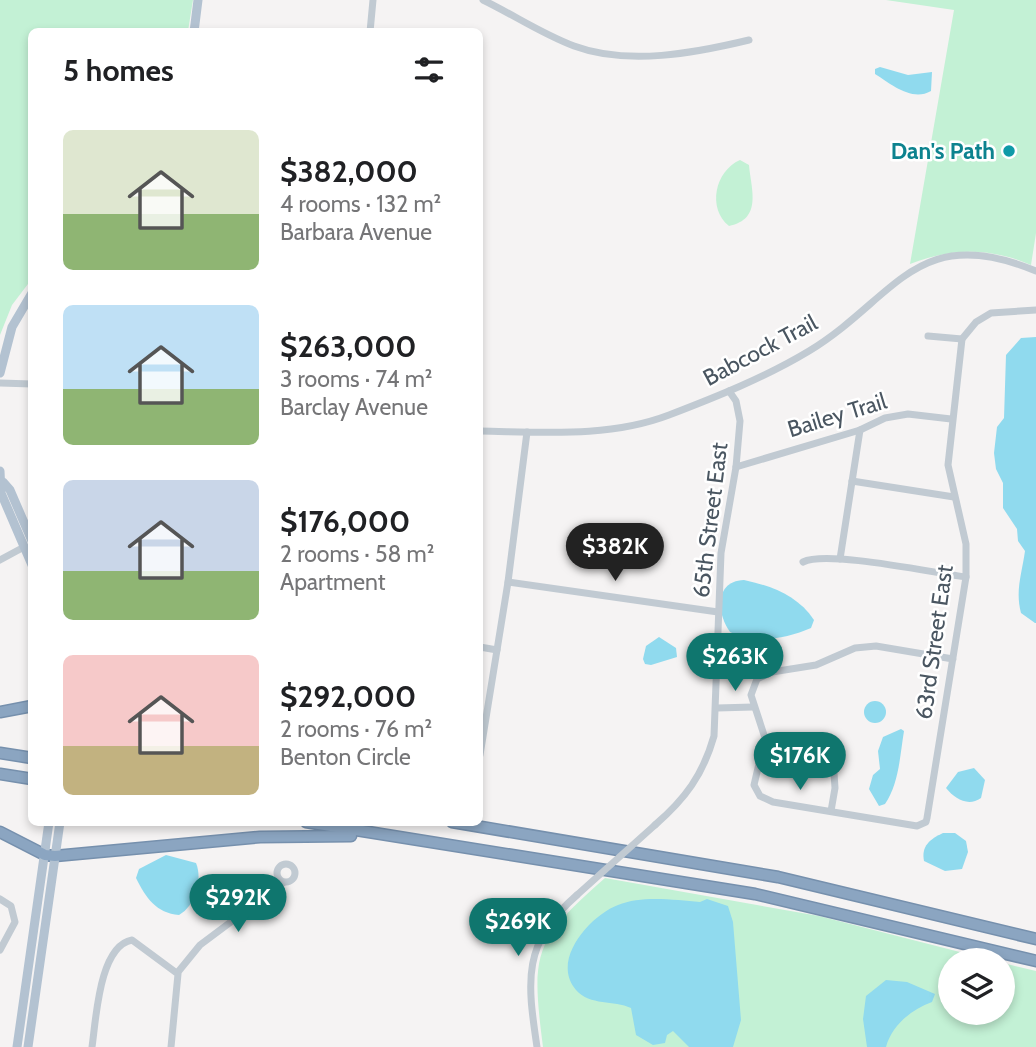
<!DOCTYPE html>
<html lang="en">
<head>
<meta charset="utf-8">
<style>
  body { margin:0; font-family:Cabin,sans-serif; background:#f6f6f6; color:#202124; height:100vh; display:flex; flex-direction:column; font-size:26px; white-space:nowrap }
  * { box-sizing:border-box; margin:0 }
  p { font-size:23px; color:#757577 }
  .icon { flex:none; width:38px; height:38px; fill:none; stroke:currentColor; stroke-width:2; stroke-linecap:round; stroke-linejoin:round }
  .map { position:relative; flex:1; overflow:hidden }
  .drawer { position:absolute; left:28px; top:28px; width:455px; height:798px; display:flex; flex-direction:column; background:#fff; border-radius:10px; box-shadow:0 4px 10px #0003 }
  .drawer>* { flex:none }
  .fabs { position:absolute; left:938px; top:948px; display:grid; gap:14px }
  .fabs a { display:grid; place-items:center; width:77px; height:77px; border-radius:50%; background:#fff; box-shadow:0 4px 10px #0003; font-size:35px }
  .price { position:absolute; translate:-50% -60px; padding:0 16px; border-radius:24px; background:#0f766e; color:#fff; font-size:23px; line-height:46px; filter:drop-shadow(0 2px 4px #0008) }
  .price::after { content:''; position:absolute; left:50%; top:42px; width:21px; height:16px; margin-left:-10px; background:inherit; clip-path:polygon(0 0,100% 0,50% 100%) }
  .price.on { background:#222; color:#fff }
  ul { padding:0; list-style:none }
  li { display:flex; align-items:center; gap:21px; height:175px; padding:0 35px }
  li span { display:grid; place-items:center; flex:none; width:196px; height:140px; border-radius:10px; color:#555 }
  li>.icon { margin-inline-start:auto }
  span .icon { width:84px; height:84px; fill:#fffc; stroke-width:1 }
  li b { font-size:30px }
  h2 { display:flex; justify-content:space-between; align-items:center; height:84px; padding:0 35px; font-size:30px }
  .map>svg:first-child { display:block }
</style>
</head>
<body>
<div class="map">
<svg width="1036" height="1047" viewBox="0 0 1036 1047">
  <rect width="100%" height="100%" fill="#f5f3f3"/>
  <g fill="#c3f1d5">
    <path d="M0,0H193L188,31L32,32L31,280L12,305L0,335Z"/>
    <path d="M886,0H1036V233L1031,265C989,247 952,248 910,264L954,10Z"/>
    <path d="M740,160L749,165C751,189 763,219 729,226C707,208 715,171 740,160Z"/>
    <path d="M605,878L819,916L995,961H950V1013H1003V963L1036,971V1047H543C531,953 533,941 605,878Z"/>
  </g>
  <g fill="#90daee">
    <path d="M880,67L908,75L932,72L931,91C912,102 891,84 875,74V69Z"/>
    <path d="M1036,337V623H1035L1021,613C1015,591 1022,573 1025,551L1018,541L1017,529L1003,508V483L996,469L994,453L997,427L1004,418L1006,355L1021,338Z"/>
    <path d="M744,580C772,586 798,596 814,620L811,628C786,639 754,644 730,632C716,612 715,581 744,580Z"/>
    <path d="M659,637L676,648L677,657L651,665L645,664L643,659L646,646Z"/>
    <circle cx="875" cy="712" r="11"/>
    <path d="M901,729L904,731C900,755 899,784 885,804L879,806L869,789L873,775L880,769L878,751L883,737Z"/>
    <path d="M974,768L985,780L981,798C968,807 955,799 946,788L958,772Z"/>
    <path d="M943,833H955L966,841L968,852L962,869L945,871L924,861C921,846 930,839 943,833Z"/>
    <path d="M166,855L196,863C203,880 195,906 179,915C156,913 146,898 136,878L139,869Z"/>
    <path d="M707,899L728,906L733,922L741,1020L733,1047H689L673,1031L667,1035L665,1043L653,1045L636,1035L631,1008C614,1000 590,1006 576,990C550,960 591,915 618,905C642,895 675,900 700,902Z"/>
    <path d="M886,980L907,982L935,994L932,1002C911,1010 892,1025 886,1047H867L863,1019L866,996Z"/>
  </g>
  <g fill="none" stroke-linecap="round" stroke-linejoin="round">
    <g stroke="#7690ad" stroke-width="13">
      <g id="highway">
        <path d="M0,712L32,706"/>
        <path d="M0,753L32,758"/>
        <path d="M0,774L32,779"/>
        <path d="M306,822L755,894L1036,961"/>
        <path d="M452,822L778,877L1036,939"/>
        <path d="M0,832L45,855L55,856L260,837L351,836"/>
      </g>
    </g>
    <g stroke="#c1cad2" stroke-width="7">
      <path d="M483,0C514,15 542,34 574,46C628,66 695,53 749,40"/>
      <path d="M370,32L373,0"/>
      <path d="M928,336L962,339"/>
      <path d="M0,383L32,384"/>
      <path d="M480,431C542,432 609,438 669,415C716,397 766,377 809,351C896,298 916,221 1036,271"/>
      <path d="M736,467L860,430L885,418L908,414L951,419"/>
      <path d="M852,481L954,497"/>
      <path d="M840,559L860,430"/>
      <path d="M0,560L24,547"/>
      <path d="M803,562C827,550 934,573 966,577"/>
      <path d="M508,582L718,612"/>
      <path d="M480,647L497,650"/>
      <path d="M953,659L876,646L855,648L816,665L772,672L757,679L751,695L765,738L754,785L760,796L773,802L917,826L926,822L927,818L966,577V544L948,465L962,339L976,322L991,313L1036,310"/>
      <path d="M717,708L753,707"/>
      <path d="M480,755L508,582L527,432"/>
      <path d="M831,811L835,788L833,757"/>
      <path d="M655,825C685,799 703,775 714,736L721,553L736,467L740,421L736,401L729,391"/>
      <circle cx="286" cy="873" r="9"/>
      <path d="M0,899L11,906L15,922L0,950"/>
      <path d="M178,972L200,945L283,883"/>
      <path d="M92,1047C96,1020 99,946 132,940L178,974L171,1047"/>
      <path d="M537,1047C527,980 522,943 577,895"/>
    </g>
    <g stroke="#b3c2d1" stroke-width="9">
      <path d="M194,32L198,0"/>
      <path d="M0,373L12,327L32,293"/>
      <path d="M0,471L1,493L32,565"/>
      <path d="M3,482L10,490L32,541"/>
      <path d="M17,1047L49,822"/>
      <path d="M28,1047L60,822"/>
    </g>
    <use href="#highway" stroke="#8ba5c1" stroke-width="10"/>
    <path stroke="#c1cad2" stroke-width="7" d="M577,895L655,825"/>
  </g>
  <circle fill="#0f9aa8" stroke="#fff" stroke-width="2.5" cx="1009" cy="151" r="7"/>
  <g text-anchor="middle" stroke-width="5" stroke-linejoin="round" paint-order="stroke">
    <g font-size="23" font-weight="bold" fill="#0d838f" stroke="#fff" text-anchor="end">
      <text x="995" y="159">Dan's Path</text>
    </g>
    <g font-size="23" fill="#4a5661" stroke="#fff">
      <text transform="translate(760 350) rotate(-28)" y="8">Babcock Trail</text>
      <text transform="translate(837 415) rotate(-17)" y="8">Bailey Trail</text>
      <text transform="translate(710 520) rotate(-83)" y="8">65th Street East</text>
      <text transform="translate(934 642) rotate(-82)" y="8">63rd Street East</text>
    </g>
  </g>
</svg>
<div class="fabs">
<a><svg class="icon" aria-label="layers" viewBox="0 0 24 24"><path d="M12 4l9 5-9 5-9-5zM3 14l9 5 9-5"/></svg></a>
</div>
<b class="price on" style="left:615px;top:583px">$382K</b>
<b class="price" style="left:735px;top:693px">$263K</b>
<b class="price" style="left:800px;top:792px">$176K</b>
<b class="price" style="left:238px;top:934px">$292K</b>
<b class="price" style="left:518px;top:958px">$269K</b>
<section class="drawer">
<h2>5 homes<svg class="icon" aria-label="filters" viewBox="0 0 24 24"><path d="M4 7h16M4 17h16"/><circle cx="9" cy="7" r="2"/><circle cx="15" cy="17" r="2"/></svg></h2>
<ul>
<li><span style="background:linear-gradient(#dfe7d0 60%,#8fb573 0)"><svg class="icon" aria-label="home" viewBox="0 0 24 24"><path d="M3 11l9-7 9 7M6 9v11h12V9"/></svg></span><div><b>$382,000</b><p>4 rooms · 132 m²</p><p>Barbara Avenue</p></div></li>
<li><span style="background:linear-gradient(#bfe0f5 60%,#8fb573 0)"><svg class="icon" aria-label="home" viewBox="0 0 24 24"><path d="M3 11l9-7 9 7M6 9v11h12V9"/></svg></span><div><b>$263,000</b><p>3 rooms · 74 m²</p><p>Barclay Avenue</p></div></li>
<li><span style="background:linear-gradient(#c9d6e8 65%,#8fb573 0)"><svg class="icon" aria-label="home" viewBox="0 0 24 24"><path d="M3 11l9-7 9 7M6 9v11h12V9"/></svg></span><div><b>$176,000</b><p>2 rooms · 58 m²</p><p>Apartment</p></div></li>
<li><span style="background:linear-gradient(#f6c9c9 65%,#c2b280 0)"><svg class="icon" aria-label="home" viewBox="0 0 24 24"><path d="M3 11l9-7 9 7M6 9v11h12V9"/></svg></span><div><b>$292,000</b><p>2 rooms · 76 m²</p><p>Benton Circle</p></div></li>
</ul>
</section>
</div>
</body>
</html>
